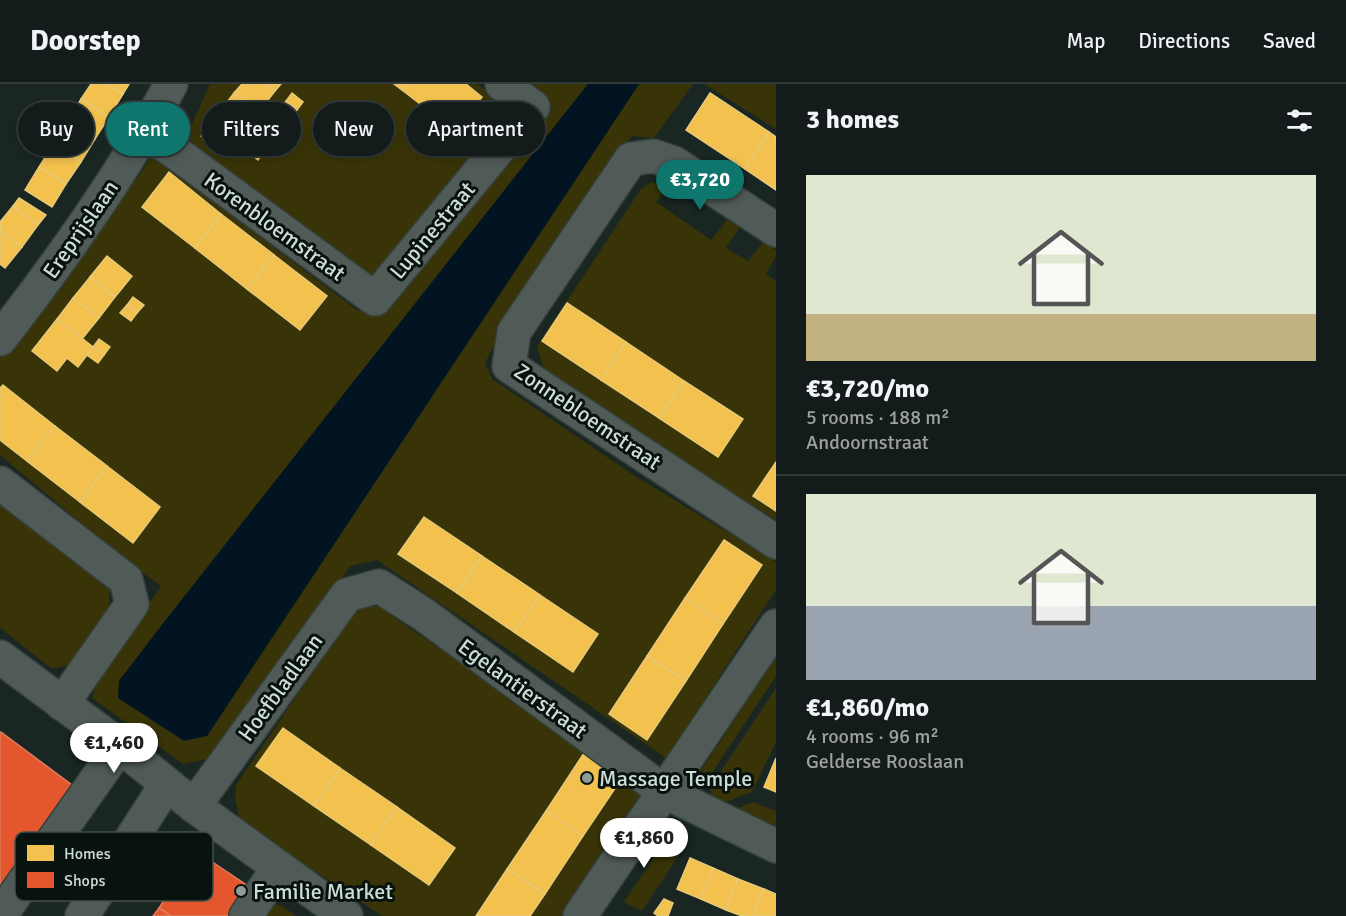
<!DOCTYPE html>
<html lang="en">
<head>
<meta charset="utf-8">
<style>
  body { margin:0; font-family:Signika,sans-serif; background:#1c2523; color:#f1f3f6; height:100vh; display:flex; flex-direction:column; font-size:22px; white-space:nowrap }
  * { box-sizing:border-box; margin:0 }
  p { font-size:20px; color:#9da1a2 }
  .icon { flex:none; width:33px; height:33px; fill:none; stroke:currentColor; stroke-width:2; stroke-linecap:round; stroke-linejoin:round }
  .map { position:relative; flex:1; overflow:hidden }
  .panel { display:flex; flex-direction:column; background:#131c1a; width:570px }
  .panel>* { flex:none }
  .guide { position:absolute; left:18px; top:18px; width:570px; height:54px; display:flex; gap:12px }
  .price { position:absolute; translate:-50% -51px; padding:0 14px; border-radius:21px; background:#fff; color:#222; font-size:20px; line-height:39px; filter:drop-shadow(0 2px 3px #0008) }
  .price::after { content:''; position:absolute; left:50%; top:36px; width:18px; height:14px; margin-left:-9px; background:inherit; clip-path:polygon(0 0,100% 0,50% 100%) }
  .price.current { background:#0f766e; color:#fff }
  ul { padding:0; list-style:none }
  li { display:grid; align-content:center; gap:12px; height:318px; padding:0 30px }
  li+li { border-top:2px solid #323a39 }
  li span { display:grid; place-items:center; height:186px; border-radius:0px; color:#555 }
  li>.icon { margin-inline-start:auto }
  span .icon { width:108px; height:108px; fill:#fffc; stroke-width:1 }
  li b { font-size:26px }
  h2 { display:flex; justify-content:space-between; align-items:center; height:72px; padding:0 30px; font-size:26px }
  .chip { padding:0 21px; border-radius:27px; background:#131c1a; box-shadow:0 3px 9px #0003,0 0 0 2px #323a39; font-size:21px; line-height:54px }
  .chip.current { background:#0f766e; color:#fff }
  header { display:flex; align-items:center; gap:36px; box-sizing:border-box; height:84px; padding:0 30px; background:#131c1a; border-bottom:2px solid #323a39 }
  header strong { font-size:28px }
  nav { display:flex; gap:33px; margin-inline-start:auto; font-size:21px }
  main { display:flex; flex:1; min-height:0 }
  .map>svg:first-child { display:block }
</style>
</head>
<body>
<header>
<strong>Doorstep</strong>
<nav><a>Map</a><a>Directions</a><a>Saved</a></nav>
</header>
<main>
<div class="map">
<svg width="776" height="832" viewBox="0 0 776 832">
  <rect width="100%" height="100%" fill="#192622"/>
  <g fill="#393407">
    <path d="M210,0H477L518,29L379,205L184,58Z"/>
    <path d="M517,0H588L119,597L207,652L639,0H693L654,54L632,52L607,79L497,255L485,279L492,295L635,392L776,478V506L666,674L377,476L350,482L221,672L183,680L92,614L97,597L161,502L124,475L0,371V274L139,92L152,71L358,227L375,222L538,16Z"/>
    <path d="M704,0H776V45Z"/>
    <path d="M652,98L668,102L656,118L711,156L728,135L740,143L726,164L748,177L764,157L776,166V172L766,190L776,197V436L558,297L543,283L537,262L641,105Z"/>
    <path d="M0,420L110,506L109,527L68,581L52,585L0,544Z"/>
    <path d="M365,521L379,523L635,699L641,709L565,832H382L240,737L235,714L236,701L356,524Z"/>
    <path d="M776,573V592L701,706L692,700Z"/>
    <path d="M776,604V658L752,708L723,719L713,716L710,704Z"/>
    <path d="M753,718L776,727V742L735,725Z"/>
    <path d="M682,751L689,756L642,827L624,818L667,754Z"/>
    <path d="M273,819L284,823L296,832H265Z"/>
  </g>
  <path fill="#021422" d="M588,0H639L207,652L184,657L118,614L119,597L164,538Z"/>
  <g fill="#f2c14e" stroke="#e7c977" stroke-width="1.5">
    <path d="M91,0H107L123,10L109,33L81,15Z"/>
    <path d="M107,0H129L123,10Z"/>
    <path d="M242,0H266L275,7L259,28L234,9Z"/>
    <path d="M266,0H281L275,7Z"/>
    <path d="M394,0H407L402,6Z"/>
    <path d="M407,0H466L482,13L455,47L402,6Z"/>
    <path d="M234,9L259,28L242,50L218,30Z"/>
    <path d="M292,9L303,18L297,26L286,17Z"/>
    <path d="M710,9L769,48L745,85L686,46Z"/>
    <path d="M81,15L109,33L95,55L67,38Z"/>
    <path d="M286,17L297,26L291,34L280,25Z"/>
    <path d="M218,30L242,50L225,71L201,52Z"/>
    <path d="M67,38L95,55L81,78L53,61Z"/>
    <path d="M769,48L776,53V106L745,85Z"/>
    <path d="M260,51L270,59L264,67L253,59Z"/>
    <path d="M253,59L264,67L258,76L247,67Z"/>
    <path d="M53,61L81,78L66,100L39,83Z"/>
    <path d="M39,83L66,100L52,123L25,106Z"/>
    <path d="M169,88L221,130L195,164L142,123Z"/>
    <path d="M19,114L46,131L38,141L13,122Z"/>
    <path d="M13,122L38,141L22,163L0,146V138Z"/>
    <path d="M221,130L274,171L247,205L195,164Z"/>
    <path d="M0,146L22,163L5,184L0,180Z"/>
    <path d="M274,171L327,212L300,246L247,205Z"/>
    <path d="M107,172L132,192L115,213L90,193Z"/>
    <path d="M90,193L115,213L99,234L73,214Z"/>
    <path d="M133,213L144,221L137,229L127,221Z"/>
    <path d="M73,214L99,234L82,255L57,235Z"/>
    <path d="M567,219L626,258L601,296L542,257Z"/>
    <path d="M127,221L137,229L131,237L120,229Z"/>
    <path d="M57,235L93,263L78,283L67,274L57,287L32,267Z"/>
    <path d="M99,255L110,263L104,271L93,263Z"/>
    <path d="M626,258L684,297L659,334L601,296Z"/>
    <path d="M93,263L104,271L98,279L87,271Z"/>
    <path d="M684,297L743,335L718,373L659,334Z"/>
    <path d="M3,301L55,342L27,377L0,356V304Z"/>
    <path d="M55,342L107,382L80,418L27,377Z"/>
    <path d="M776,378V427L753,412Z"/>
    <path d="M107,382L160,423L133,459L80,418Z"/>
    <path d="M424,433L482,472L457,509L398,470Z"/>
    <path d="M724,456L762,481L723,540L685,514Z"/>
    <path d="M482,472L540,511L514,548L457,509Z"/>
    <path d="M540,511L598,550L573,588L514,548Z"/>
    <path d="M685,514L723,540L686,597L647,572Z"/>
    <path d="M647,572L686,597L647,656L609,630Z"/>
    <path d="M283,644L340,684L314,722L256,682Z"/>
    <path d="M584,669L622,694L583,752L546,727Z"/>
    <path d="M776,674V708L764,703Z"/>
    <path d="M340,684L397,723L371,761L314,722Z"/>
    <path d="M397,723L455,764L429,801L371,761Z"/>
    <path d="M546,727L583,752L545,810L507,785Z"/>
    <path d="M690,774L713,784L701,815L677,805Z"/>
    <path d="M713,784L738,795L726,826L701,815Z"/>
    <path d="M507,785L545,810L530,832H476Z"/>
    <path d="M738,795L764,805L752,832H742L726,826Z"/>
    <path d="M764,805L776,810V832H752Z"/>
    <path d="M664,815L673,819L668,832H658L654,829Z"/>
  </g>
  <g fill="#e4572e" stroke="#dd7f60" stroke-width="1.5">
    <path d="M1,648L80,707L0,814V649Z"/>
    <path d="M196,767L254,806L237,832H171L159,824Z"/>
    <path d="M159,824L171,832H153Z"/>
  </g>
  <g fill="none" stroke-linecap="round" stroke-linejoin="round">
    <g stroke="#35403c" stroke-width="36">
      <g id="minor">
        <path d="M145,48L175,68L375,215L533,23L502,0"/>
        <path d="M776,146L674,79L653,72L631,75L514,248L509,282L776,458"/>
        <path d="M0,255C63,174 123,90 171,0"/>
        <path d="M0,399L126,496L132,520L62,620"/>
        <path d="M0,573L120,662L194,722L346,832"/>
        <path d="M194,722L347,511L379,502L423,530L665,708L776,762"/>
        <path d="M0,832L120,662"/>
        <path d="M82,832L166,701"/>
        <path d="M246,832L278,784"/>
        <path d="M580,832L776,542"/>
      </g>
    </g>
    <use href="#minor" stroke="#505a56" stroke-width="33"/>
  </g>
  <g fill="#8f9c97" stroke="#08120e" stroke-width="2">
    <circle cx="587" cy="694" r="6"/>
    <circle cx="241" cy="807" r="6"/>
  </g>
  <g text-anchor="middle" stroke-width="6" stroke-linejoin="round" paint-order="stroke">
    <g font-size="22" fill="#cedcd6" stroke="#08120e">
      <text transform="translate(275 142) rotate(36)" y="8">Korenbloemstraat</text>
      <text transform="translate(80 145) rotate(-55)" y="8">Ereprijslaan</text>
      <text transform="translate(432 146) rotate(-50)" y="8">Lupinestraat</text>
      <text transform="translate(588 332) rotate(34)" y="8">Zonnebloemstraat</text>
      <text transform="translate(280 603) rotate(-54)" y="8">Hoefbladlaan</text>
      <text transform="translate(523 604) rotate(36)" y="8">Egelantierstraat</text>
    </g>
    <g font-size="22" fill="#cedcd6" stroke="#08120e" text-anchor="start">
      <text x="599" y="702">Massage Temple</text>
      <text x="253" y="815">Familie Market</text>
    </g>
  </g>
  <rect x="15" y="748" width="198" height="69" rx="9" fill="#08120e" stroke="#434f4a" stroke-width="1.5"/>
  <rect x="27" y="761" width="27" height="16" fill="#f2c14e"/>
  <rect x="27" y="788" width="27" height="16" fill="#e4572e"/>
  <g font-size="16" fill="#cedcd6">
    <text x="64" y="775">Homes</text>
    <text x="64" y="802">Shops</text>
  </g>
</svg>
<b class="price current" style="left:700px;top:127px">€3,720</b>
<b class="price" style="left:114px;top:690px">€1,460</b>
<b class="price" style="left:644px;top:785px">€1,860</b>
<div class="guide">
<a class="chip">Buy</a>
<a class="chip current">Rent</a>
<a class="chip">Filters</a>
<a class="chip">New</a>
<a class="chip">Apartment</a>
</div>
</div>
<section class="panel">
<h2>3 homes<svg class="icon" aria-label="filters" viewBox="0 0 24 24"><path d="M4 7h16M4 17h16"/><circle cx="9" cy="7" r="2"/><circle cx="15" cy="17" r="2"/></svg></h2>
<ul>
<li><span style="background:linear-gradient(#dfe7d0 75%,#c2b280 0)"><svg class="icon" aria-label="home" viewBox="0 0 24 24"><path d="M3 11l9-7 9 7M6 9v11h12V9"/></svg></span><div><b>€3,720/mo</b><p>5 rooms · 188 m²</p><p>Andoornstraat</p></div></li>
<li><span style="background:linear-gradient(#dfe7d0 60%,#9aa5b1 0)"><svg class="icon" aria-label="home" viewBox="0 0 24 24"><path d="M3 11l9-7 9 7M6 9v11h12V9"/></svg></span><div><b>€1,860/mo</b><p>4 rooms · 96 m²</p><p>Gelderse Rooslaan</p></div></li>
</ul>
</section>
</main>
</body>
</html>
